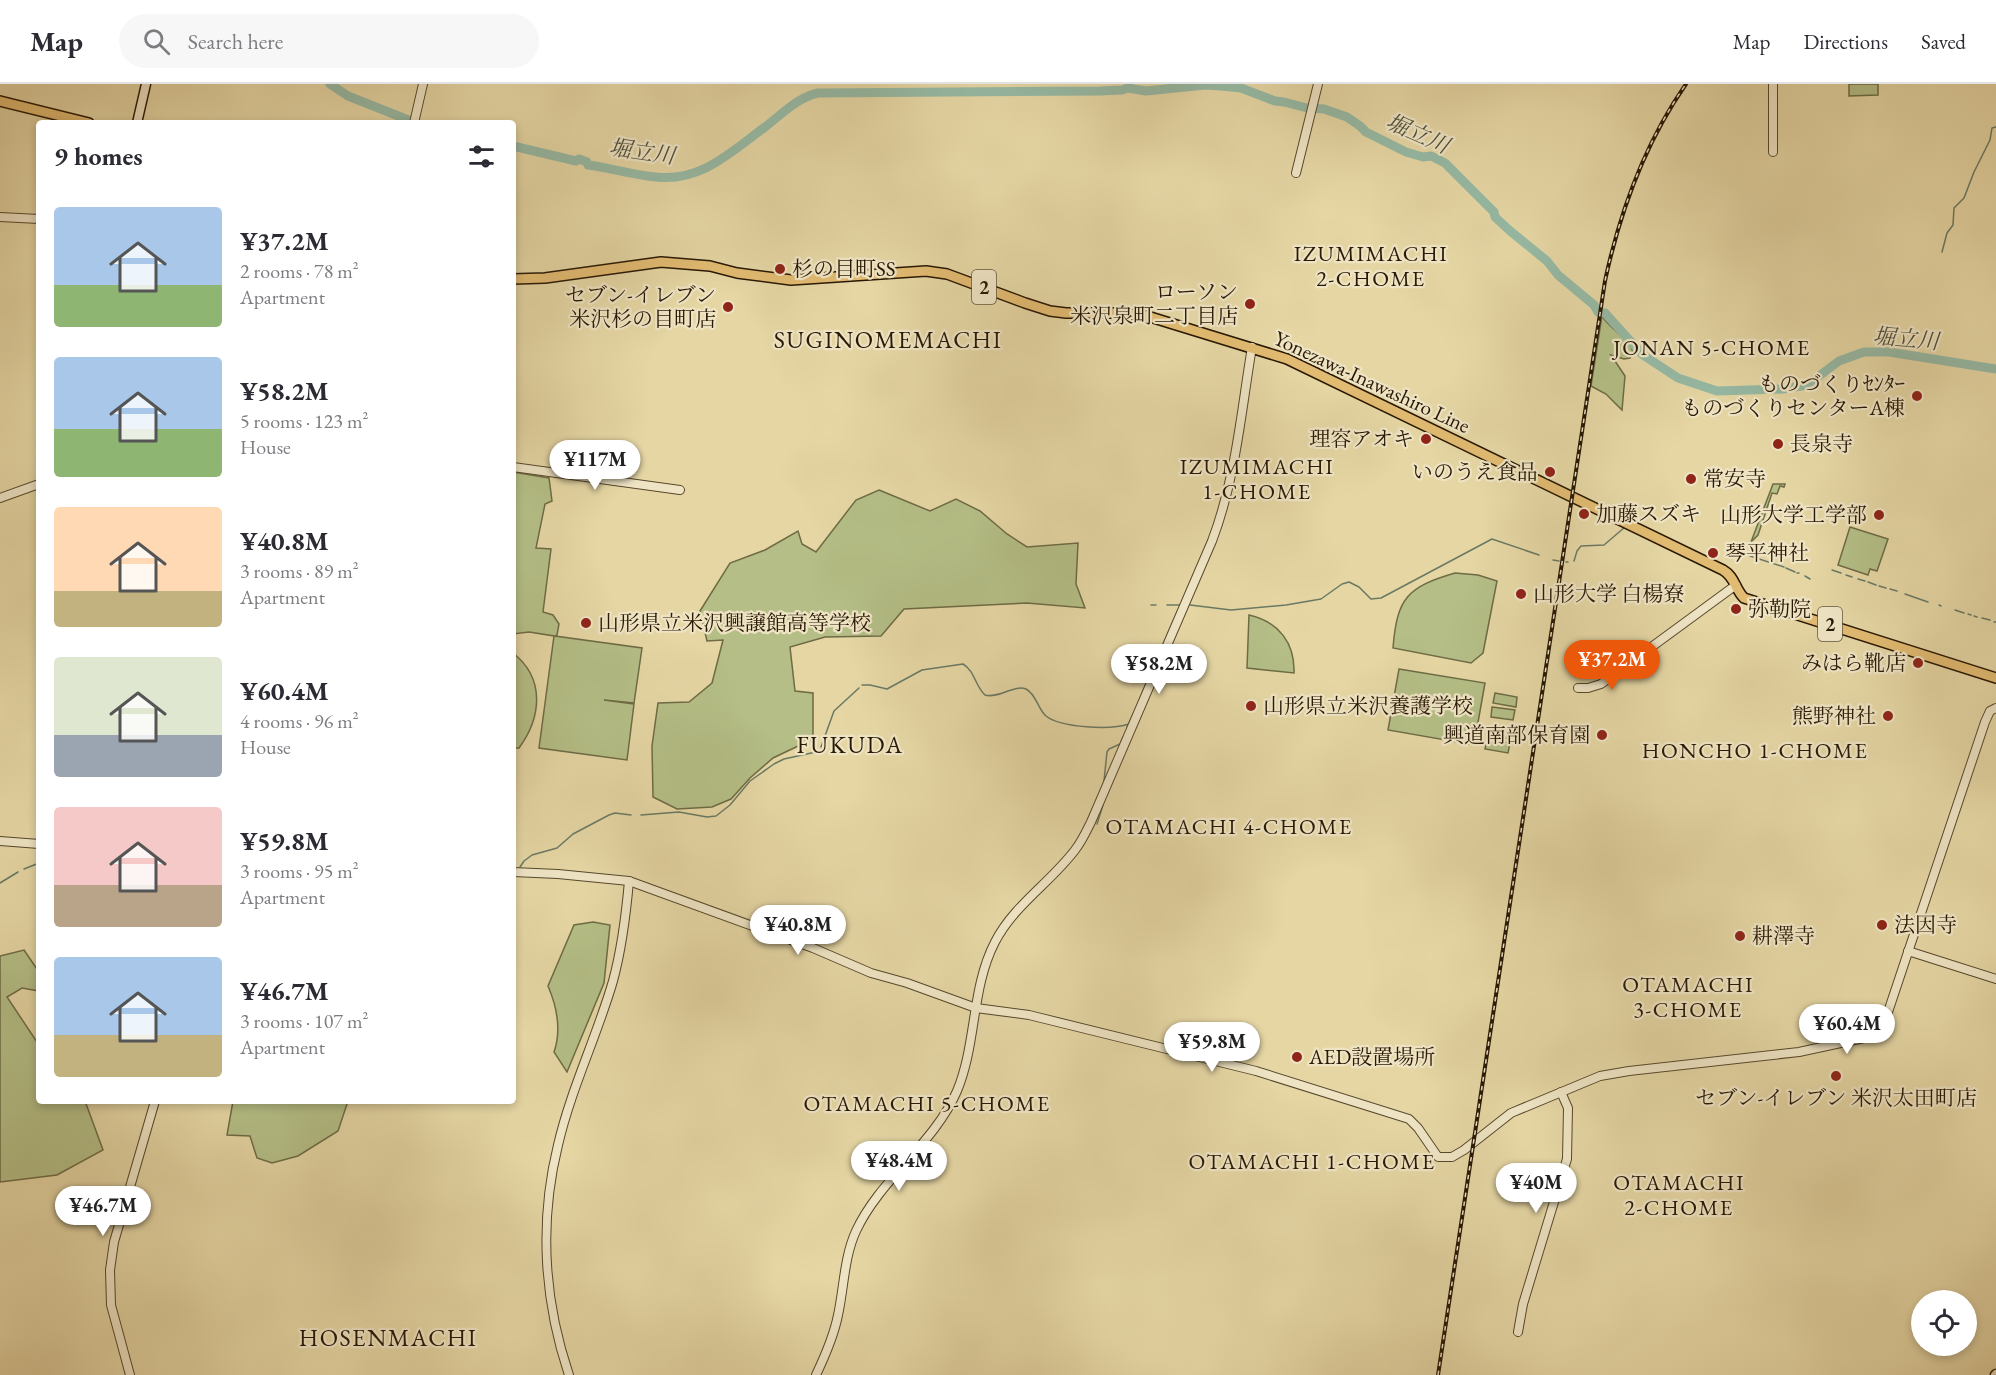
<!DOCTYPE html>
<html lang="en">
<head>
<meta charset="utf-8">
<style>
  body { margin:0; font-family:"EB Garamond","Noto Serif JP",serif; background:#f7f7f7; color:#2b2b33; height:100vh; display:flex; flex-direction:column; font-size:22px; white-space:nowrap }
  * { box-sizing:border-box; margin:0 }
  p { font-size:20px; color:#7c7c81 }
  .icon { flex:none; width:33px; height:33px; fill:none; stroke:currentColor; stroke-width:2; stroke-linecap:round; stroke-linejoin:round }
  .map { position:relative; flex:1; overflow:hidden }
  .panel { position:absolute; left:36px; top:36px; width:480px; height:984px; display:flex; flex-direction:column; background:#fff; border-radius:6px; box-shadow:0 3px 9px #0003 }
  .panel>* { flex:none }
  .controls { position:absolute; left:1911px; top:1206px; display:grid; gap:12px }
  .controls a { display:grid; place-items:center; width:66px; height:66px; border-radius:50%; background:#fff; box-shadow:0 3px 9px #0003; font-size:30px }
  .price { position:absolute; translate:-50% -51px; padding:0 14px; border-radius:21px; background:#fff; color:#222; font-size:20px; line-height:39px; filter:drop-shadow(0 2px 3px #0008) }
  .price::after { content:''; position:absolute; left:50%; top:36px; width:18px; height:14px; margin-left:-9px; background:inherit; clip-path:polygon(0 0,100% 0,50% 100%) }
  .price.on { background:#ea580c; color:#fff }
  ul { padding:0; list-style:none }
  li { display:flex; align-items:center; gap:18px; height:150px; padding:0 18px }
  li span { display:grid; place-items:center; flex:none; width:168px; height:120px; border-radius:6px; color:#555 }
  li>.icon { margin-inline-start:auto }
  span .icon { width:72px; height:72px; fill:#fffc; stroke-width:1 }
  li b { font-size:26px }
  h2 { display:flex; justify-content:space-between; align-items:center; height:72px; padding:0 18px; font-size:26px }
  header { display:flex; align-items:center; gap:36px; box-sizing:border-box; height:84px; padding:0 30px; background:#fff; border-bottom:2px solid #e1e1e2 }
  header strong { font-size:28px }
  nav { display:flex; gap:33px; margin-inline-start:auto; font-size:21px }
  .search { width:420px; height:54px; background:#f7f7f7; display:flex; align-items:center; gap:15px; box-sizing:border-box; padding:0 21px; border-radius:33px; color:#7c7c81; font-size:22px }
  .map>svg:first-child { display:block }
</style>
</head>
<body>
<header>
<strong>Map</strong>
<div class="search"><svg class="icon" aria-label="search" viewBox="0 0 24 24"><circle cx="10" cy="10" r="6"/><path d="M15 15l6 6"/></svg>Search here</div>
<nav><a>Map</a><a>Directions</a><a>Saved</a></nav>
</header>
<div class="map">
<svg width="1996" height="1291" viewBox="0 0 1996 1291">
  <rect width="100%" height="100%" fill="#e5d6a4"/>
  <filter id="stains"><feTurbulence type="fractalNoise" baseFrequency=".00333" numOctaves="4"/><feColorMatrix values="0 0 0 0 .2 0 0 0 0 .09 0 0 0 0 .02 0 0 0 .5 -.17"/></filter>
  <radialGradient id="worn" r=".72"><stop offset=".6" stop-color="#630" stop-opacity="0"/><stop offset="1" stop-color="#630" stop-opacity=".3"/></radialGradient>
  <g fill="#b4be86" stroke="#6e6b45" stroke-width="1.5">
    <path d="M1849,0H1878V11L1849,12Z"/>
    <path d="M1602,232C1610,246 1629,253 1633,268L1630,274L1624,275L1611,271L1625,292L1622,326L1606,310L1591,302Z"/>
    <path d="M513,388L549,394L552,417L545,420L536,464L551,465L543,528L553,531L559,540L557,551L555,552L642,564L634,619L604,616L634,620L627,676L539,664L554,552L529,548L513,550Z"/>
    <path d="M1773,400H1785L1784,403L1780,402L1777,410L1772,409L1758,451L1751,458Z"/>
    <path d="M879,406L930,427L956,415L980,427L1007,450L1027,463L1078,459L1076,500L1085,524L1027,519L904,525L881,552L825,553L790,563L795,607L813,609V655L773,674L750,694L731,715L712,723L677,725L653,713L652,662L658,619L689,618L712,599L723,556L707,557L700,527L730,479L765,466L798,447L802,460L816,468L856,416Z"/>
    <path d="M1850,443L1888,455L1877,487L1870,485L1868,491L1838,481Z"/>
    <path d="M1455,489L1478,491L1497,497L1483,569L1471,579L1393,564C1397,514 1407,503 1455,489Z"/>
    <path d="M1249,531C1279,538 1295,559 1294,589L1247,584Z"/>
    <path d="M513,569C546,595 541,634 519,664H513Z"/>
    <path d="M1399,585L1485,599L1474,661L1388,646Z"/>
    <path d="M1495,609L1517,613L1516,623L1493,619Z"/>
    <path d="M1492,623L1515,626L1513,636L1491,633Z"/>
    <path d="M1489,642L1511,645L1510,655L1487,652Z"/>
    <path d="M1487,655L1510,659L1508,669L1485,665Z"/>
    <path d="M593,838L610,841L604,899L567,988L554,968C562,945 557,923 548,902L574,841Z"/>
    <path d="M24,866L39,888V907L22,904L7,913L39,961V1017H85L103,1066L57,1091L0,1098V872Z"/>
    <path d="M233,1017H348L338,1047L298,1072L272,1079L257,1074L250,1052L227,1051Z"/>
  </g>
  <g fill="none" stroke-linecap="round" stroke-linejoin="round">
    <g stroke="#6a7964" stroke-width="1.5">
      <path d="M1942,168L1947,149L1953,141L1954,124L1964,114L1974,88L1990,56L1992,44L1996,43"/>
      <path d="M1750,472L1784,483"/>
      <path d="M1553,476L1559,477"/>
      <path d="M1574,477L1577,467L1581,462L1604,461L1625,443"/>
      <path d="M1566,478H1568"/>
      <path d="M1786,484L1795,488"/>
      <path d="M1832,486L1841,489"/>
      <path d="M1797,489H1799"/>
      <path d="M1846,491L1852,493"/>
      <path d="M1805,492L1810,495"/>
      <path d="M1858,495L1865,497"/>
      <path d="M1868,498L1876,501"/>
      <path d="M1879,502L1886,504"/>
      <path d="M1890,505L1897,507"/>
      <path d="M1905,510L1928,518"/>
      <path d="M1151,521H1156"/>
      <path d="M1167,521H1181"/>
      <path d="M1190,521L1231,526L1286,521L1321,515L1342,500L1349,498L1359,503L1371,515L1381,514L1492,455L1539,471"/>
      <path d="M1939,521L1941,522"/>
      <path d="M1955,526L1964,529"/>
      <path d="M1968,530L1971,531"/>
      <path d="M1974,532L1977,533"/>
      <path d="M1982,534L1990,536"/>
      <path d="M1994,538H1996"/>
      <path d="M1158,572L1178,526"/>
      <path d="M862,601H870L887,605L922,586L963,580C975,587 975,602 985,611C998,615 1015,600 1026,605C1036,610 1038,625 1046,632C1061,644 1111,646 1129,640"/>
      <path d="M1138,619L1153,583"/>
      <path d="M1127,643L1136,624"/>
      <path d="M821,663L834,627L859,604"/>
      <path d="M1104,697L1107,668L1109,665L1120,660L1123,653"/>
      <path d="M641,731L679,728L707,733L716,732L730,721L750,697L774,680L784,675L816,668"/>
      <path d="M1097,740L1103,721"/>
      <path d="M520,783L524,777L532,771L557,764L573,750L609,731L615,729L631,731"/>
      <path d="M24,785L39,779"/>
      <path d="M0,799L18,788"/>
    </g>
    <g stroke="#96b9a4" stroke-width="9">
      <path d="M330,0L348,12L416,39"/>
      <path d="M513,62L576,77L579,75L587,78L588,81C611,84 633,91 656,93C701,98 731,68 765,43C781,31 798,13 818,9L1100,7L1122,6L1128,4L1146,7L1205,1L1221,2L1241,4L1275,17L1284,18L1307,24L1324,25L1347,33L1360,42L1366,48L1406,68L1423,73L1431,72L1445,79L1494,128L1495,133L1509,146L1547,177L1558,191L1594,221L1598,228L1605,229L1643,271L1678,294L1717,307L1783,305L1807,301L1839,277L1864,268H1889L1996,285"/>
    </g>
    <g stroke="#57482c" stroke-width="10">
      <g id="tertiary">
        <path d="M1773,0V68"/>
        <path d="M414,39L423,0"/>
        <path d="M1296,89L1318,0"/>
        <path d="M0,133L39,135"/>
        <path d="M513,383L680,406"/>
        <path d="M0,414L39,400"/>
        <path d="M1578,604H1588L1601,600L1736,501"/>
        <path d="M0,757L39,760"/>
        <path d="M513,788L558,790L629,797L813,864L871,889L907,899L976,924L1029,931L1256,987L1409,1035L1418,1044L1438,1073H1452L1464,1066L1511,1029L1600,992L1629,987L1799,968L1873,952L1878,949L1883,943L1985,638L1990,627L1996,624"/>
        <path d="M1908,867L1996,895"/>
        <path d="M1518,1248L1523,1220L1567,1075L1568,1024L1561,1008"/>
        <path d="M130,1291L111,1221L110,1186L114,1158L155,1017"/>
        <path d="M569,1291C544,1217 539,1138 558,1061C571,1005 597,952 613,897C622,864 626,831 629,797"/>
        <path d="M816,1291C825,1272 834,1252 838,1231C844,1204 844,1173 856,1147C880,1095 934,1060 957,1007C977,959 971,904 995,858C1014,821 1050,799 1075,766C1082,757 1086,748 1091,738L1212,457C1236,394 1241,328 1252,263"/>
      </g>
    </g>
    <g stroke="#281804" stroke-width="11">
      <g id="secondary">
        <path d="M137,39L146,0"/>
        <path d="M1995,1291L1996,1290"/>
      </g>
    </g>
    <g stroke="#281804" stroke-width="12">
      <g id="primary">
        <path d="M0,17L89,39"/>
        <path d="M513,195L545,194L661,178L710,182L737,189L791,196L926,187L947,190L1025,219L1050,227L1066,229H1114L1147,232L1287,275L1723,486C1735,493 1735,505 1744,514L1996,594"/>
      </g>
    </g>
    <use href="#tertiary" stroke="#eee4c4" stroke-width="8"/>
    <use href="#secondary" stroke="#eee4c4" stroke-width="8"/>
    <use href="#primary" stroke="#e2bb72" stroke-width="9"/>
    <g stroke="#281804" stroke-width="4">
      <path id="rail" d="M1438,1291L1605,197C1620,127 1645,59 1686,0"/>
    </g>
    <use href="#rail" stroke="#eee4c4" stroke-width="1.5" stroke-dasharray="4.5" stroke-linecap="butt"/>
  </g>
  <g fill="#8f2418" stroke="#eee4c4" stroke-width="2">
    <circle cx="780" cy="185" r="6"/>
    <circle cx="1250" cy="220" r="6"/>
    <circle cx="728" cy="223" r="6"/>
    <circle cx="1917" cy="312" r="6"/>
    <circle cx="1426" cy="355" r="6"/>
    <circle cx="1778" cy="360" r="6"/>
    <circle cx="1550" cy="388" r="6"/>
    <circle cx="1691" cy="395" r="6"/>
    <circle cx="1584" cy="430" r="6"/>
    <circle cx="1879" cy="431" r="6"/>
    <circle cx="1713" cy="469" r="6"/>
    <circle cx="1521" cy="510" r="6"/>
    <circle cx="1736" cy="525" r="6"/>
    <circle cx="586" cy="539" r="6"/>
    <circle cx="1918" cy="579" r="6"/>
    <circle cx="1251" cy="622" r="6"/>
    <circle cx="1888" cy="632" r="6"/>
    <circle cx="1602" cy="651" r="6"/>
    <circle cx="1882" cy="841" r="6"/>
    <circle cx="1740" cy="852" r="6"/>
    <circle cx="1297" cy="973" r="6"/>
    <circle cx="1836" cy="992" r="6"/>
  </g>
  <g text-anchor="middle" stroke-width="4.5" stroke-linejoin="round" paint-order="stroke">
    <g fill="#eee4c4" stroke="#63553e" stroke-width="1.5">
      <rect x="972" y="186" width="24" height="34" rx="4.5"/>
      <rect x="1818" y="523" width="24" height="34" rx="4.5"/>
    </g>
    <g font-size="20" font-weight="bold" fill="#281804">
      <text x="984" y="210">2</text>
      <text x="1830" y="547">2</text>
    </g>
    <g font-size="21" fill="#281804" stroke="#eee4c4" text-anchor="start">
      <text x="792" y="192">杉の目町SS</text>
      <text x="1238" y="215" text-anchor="end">ローソン<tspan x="1238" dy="24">米沢泉町二丁目店</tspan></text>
      <text x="716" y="218" text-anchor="end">セブン-イレブン<tspan x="716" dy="24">米沢杉の目町店</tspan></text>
      <text x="1905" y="307" text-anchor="end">ものづくりｾﾝﾀｰ<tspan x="1905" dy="24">ものづくりセンターA棟</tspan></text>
      <text x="1414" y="362" text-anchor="end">理容アオキ</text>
      <text x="1790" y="367">長泉寺</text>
      <text x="1538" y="395" text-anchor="end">いのうえ食品</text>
      <text x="1703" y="402">常安寺</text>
      <text x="1596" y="437">加藤スズキ</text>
      <text x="1867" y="438" text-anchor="end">山形大学工学部</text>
      <text x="1725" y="476">琴平神社</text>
      <text x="1533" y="517">山形大学 白楊寮</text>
      <text x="1748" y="532">弥勒院</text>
      <text x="598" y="546">山形県立米沢興譲館高等学校</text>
      <text x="1906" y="586" text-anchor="end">みはら靴店</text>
      <text x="1263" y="629">山形県立米沢養護学校</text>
      <text x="1876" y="639" text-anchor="end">熊野神社</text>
      <text x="1590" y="658" text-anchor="end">興道南部保育園</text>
      <text x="1894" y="848">法因寺</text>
      <text x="1752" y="859">耕澤寺</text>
      <text x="1309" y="980">AED設置場所</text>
      <text x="1836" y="1021" text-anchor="middle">セブン-イレブン 米沢太田町店</text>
    </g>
    <g font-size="21" fill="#281804" stroke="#eee4c4">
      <text transform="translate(1372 298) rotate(25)" y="7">Yonezawa-Inawashiro Line</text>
    </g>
    <g font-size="22" font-style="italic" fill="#4e503c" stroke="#eee4c4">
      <text transform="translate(1418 49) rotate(24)" y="8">堀立川</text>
      <text transform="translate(642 67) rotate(8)" y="8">堀立川</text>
      <text transform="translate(1906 254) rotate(5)" y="8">堀立川</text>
    </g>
    <g font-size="22" letter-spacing="1.5" fill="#281804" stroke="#eee4c4">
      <text x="1371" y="177">IZUMIMACHI<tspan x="1371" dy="25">2-CHOME</tspan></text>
      <text x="1712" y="271">JONAN 5-CHOME</text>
      <text x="1257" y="390">IZUMIMACHI<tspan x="1257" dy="25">1-CHOME</tspan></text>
      <text x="1755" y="674">HONCHO 1-CHOME</text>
      <text x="1229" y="750">OTAMACHI 4-CHOME</text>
      <text x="1688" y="908">OTAMACHI<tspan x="1688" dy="25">3-CHOME</tspan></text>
      <text x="927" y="1027">OTAMACHI 5-CHOME</text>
      <text x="1312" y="1085">OTAMACHI 1-CHOME</text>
      <text x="1679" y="1106">OTAMACHI<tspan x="1679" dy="25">2-CHOME</tspan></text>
    </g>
    <g font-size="24" letter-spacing="1.5" fill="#281804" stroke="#eee4c4">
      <text x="888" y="264">SUGINOMEMACHI</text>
      <text x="850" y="669">FUKUDA</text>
      <text x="388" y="1262">HOSENMACHI</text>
    </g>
  </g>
  <rect width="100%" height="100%" filter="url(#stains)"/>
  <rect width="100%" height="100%" fill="url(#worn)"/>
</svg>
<div class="controls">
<a><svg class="icon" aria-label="locate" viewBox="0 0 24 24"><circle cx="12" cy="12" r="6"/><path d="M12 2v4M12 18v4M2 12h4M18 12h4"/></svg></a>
</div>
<b class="price" style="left:595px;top:407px">¥117M</b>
<b class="price on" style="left:1612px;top:607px">¥37.2M</b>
<b class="price" style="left:1159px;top:611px">¥58.2M</b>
<b class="price" style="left:798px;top:872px">¥40.8M</b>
<b class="price" style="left:1847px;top:971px">¥60.4M</b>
<b class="price" style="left:1212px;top:989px">¥59.8M</b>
<b class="price" style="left:899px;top:1108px">¥48.4M</b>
<b class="price" style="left:1536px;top:1130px">¥40M</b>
<b class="price" style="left:103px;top:1153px">¥46.7M</b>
<section class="panel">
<h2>9 homes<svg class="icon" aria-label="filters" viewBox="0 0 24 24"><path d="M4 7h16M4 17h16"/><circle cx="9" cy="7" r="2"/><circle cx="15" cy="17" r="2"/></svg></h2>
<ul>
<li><span style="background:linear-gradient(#a9c7e8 65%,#8fb573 0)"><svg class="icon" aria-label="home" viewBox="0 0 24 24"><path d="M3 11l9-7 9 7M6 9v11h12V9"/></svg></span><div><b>¥37.2M</b><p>2 rooms · 78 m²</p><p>Apartment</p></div></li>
<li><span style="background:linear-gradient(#a9c7e8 60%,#8fb573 0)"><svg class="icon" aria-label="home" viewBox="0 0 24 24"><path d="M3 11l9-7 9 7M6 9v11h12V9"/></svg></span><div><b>¥58.2M</b><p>5 rooms · 123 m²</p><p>House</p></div></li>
<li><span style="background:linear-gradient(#ffd9b3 70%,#c2b280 0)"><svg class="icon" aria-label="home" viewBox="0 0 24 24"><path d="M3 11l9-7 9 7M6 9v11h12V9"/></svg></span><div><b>¥40.8M</b><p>3 rooms · 89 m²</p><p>Apartment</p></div></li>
<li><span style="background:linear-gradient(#dfe7d0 65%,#9aa5b1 0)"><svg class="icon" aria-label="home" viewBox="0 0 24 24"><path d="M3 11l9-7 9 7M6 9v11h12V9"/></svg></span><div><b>¥60.4M</b><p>4 rooms · 96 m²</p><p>House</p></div></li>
<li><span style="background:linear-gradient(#f6c9c9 65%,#b9a48a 0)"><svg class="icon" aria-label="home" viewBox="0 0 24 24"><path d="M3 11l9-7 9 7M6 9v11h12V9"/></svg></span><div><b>¥59.8M</b><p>3 rooms · 95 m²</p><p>Apartment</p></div></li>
<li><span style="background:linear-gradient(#a9c7e8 65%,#c2b280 0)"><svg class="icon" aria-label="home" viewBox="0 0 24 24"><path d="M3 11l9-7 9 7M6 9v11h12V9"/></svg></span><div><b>¥46.7M</b><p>3 rooms · 107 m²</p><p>Apartment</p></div></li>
</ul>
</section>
</div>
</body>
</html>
